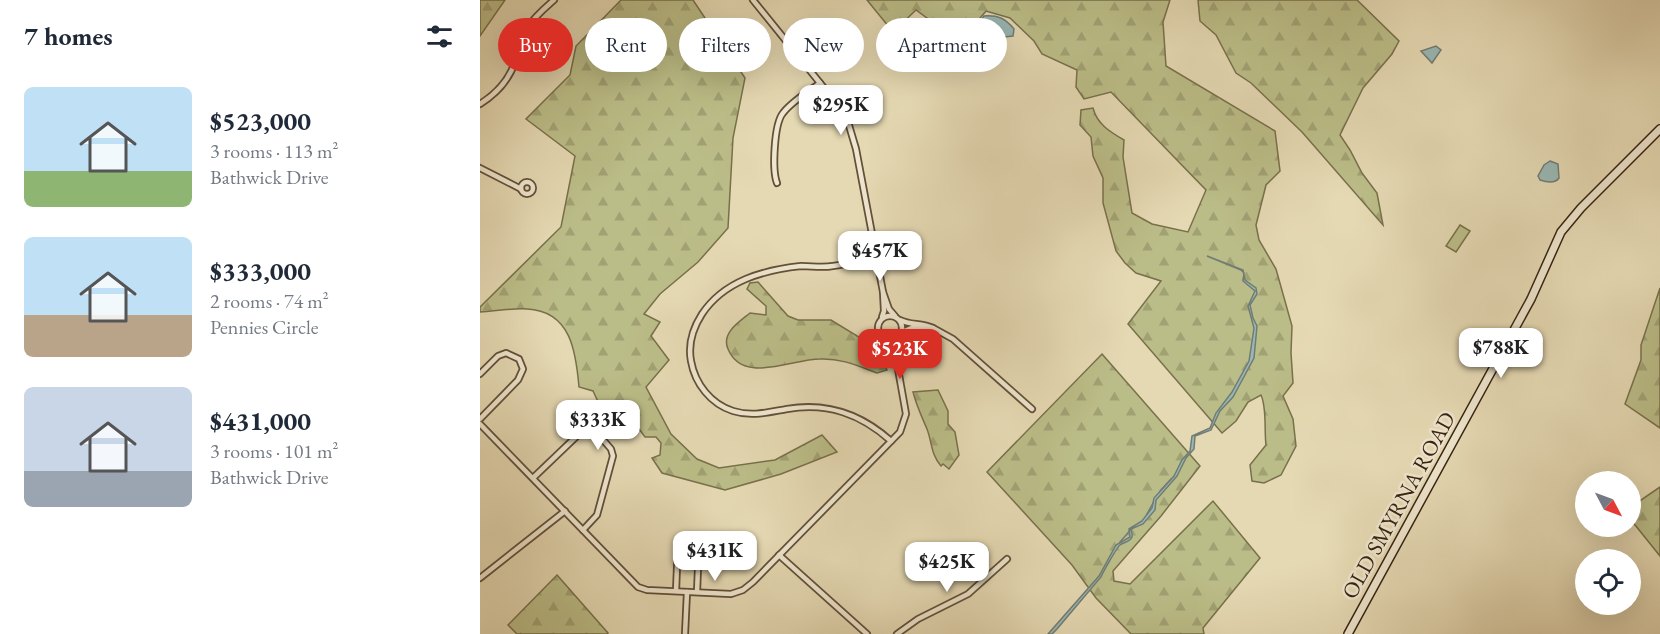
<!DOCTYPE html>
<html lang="en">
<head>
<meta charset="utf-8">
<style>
  body { margin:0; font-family:"EB Garamond",serif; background:#f2f2f3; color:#1f2937; height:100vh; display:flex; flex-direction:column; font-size:22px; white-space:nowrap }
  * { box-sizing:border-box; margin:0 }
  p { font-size:20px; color:#747a83 }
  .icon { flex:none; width:33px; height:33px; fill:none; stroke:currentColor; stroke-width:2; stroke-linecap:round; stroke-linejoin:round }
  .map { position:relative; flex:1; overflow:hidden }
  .sheet { display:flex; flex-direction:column; background:#fff; width:480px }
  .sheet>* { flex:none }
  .hud { position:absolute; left:18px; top:18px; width:570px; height:54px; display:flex; gap:12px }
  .needle { width:39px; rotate:131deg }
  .fabs { position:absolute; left:1095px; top:471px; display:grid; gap:12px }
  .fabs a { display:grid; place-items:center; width:66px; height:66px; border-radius:50%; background:#fff; box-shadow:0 6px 24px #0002; font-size:30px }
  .price { position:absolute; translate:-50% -51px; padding:0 14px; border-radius:12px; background:#fff; color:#222; font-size:20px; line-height:39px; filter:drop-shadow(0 2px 3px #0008) }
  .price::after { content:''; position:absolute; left:50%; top:36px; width:18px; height:14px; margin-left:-9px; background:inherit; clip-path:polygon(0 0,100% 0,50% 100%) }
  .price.current { background:#d93025; color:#fff }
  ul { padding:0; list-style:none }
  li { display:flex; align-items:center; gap:18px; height:150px; padding:0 24px }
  li span { display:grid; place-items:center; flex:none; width:168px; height:120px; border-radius:9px; color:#555 }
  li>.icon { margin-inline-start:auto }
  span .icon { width:72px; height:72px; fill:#fffc; stroke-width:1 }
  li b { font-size:26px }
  h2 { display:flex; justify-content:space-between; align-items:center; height:72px; padding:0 24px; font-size:26px }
  .pill { padding:0 21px; border-radius:27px; background:#fff; box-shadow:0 6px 24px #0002; font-size:21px; line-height:54px }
  .pill.current { background:#d93025; color:#fff }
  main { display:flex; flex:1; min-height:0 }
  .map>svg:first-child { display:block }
</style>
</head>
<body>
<main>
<section class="sheet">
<h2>7 homes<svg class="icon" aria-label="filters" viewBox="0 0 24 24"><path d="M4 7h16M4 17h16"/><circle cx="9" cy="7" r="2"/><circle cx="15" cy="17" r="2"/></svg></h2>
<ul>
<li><span style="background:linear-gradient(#bfe0f5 70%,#8fb573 0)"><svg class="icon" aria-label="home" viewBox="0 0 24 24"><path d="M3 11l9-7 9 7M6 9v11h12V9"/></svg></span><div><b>$523,000</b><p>3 rooms · 113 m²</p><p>Bathwick Drive</p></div></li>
<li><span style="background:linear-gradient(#bfe0f5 65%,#b9a48a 0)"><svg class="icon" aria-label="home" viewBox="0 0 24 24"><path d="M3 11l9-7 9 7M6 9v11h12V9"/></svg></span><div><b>$333,000</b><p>2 rooms · 74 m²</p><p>Pennies Circle</p></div></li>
<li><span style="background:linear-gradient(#c9d6e8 70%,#9aa5b1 0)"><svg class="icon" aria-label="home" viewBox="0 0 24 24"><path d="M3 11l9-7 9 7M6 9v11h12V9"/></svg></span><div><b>$431,000</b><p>3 rooms · 101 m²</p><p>Bathwick Drive</p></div></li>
</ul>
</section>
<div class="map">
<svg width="1180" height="634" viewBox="0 0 1180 634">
  <defs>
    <pattern id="forest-firs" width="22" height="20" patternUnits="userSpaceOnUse" patternTransform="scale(1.5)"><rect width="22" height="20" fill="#bbbd88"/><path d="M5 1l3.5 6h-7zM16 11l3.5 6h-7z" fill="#a1a274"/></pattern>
  </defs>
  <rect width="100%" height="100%" fill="#e5d9b3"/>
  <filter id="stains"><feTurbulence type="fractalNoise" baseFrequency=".00333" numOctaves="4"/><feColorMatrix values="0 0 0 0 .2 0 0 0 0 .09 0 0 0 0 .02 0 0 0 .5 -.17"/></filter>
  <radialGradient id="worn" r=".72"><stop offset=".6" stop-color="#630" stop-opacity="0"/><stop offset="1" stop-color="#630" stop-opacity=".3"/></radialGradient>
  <g fill="url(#forest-firs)" stroke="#78704c" stroke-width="1.5">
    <path d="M0,0H25L0,36Z"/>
    <path d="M141,0H213L265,78L253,138L248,228L218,262L180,294L164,314L180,322L171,336L189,360L166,387L191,434L217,459L239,468L295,460L342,435L357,452L301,474L245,490L182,473L172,458L180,455L181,443L176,437H165L151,418L127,437L117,428L120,406L113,391L99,387C96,352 91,311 47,309C32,308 16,311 0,312V307L81,227L95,156L46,119L90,75L96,46Z"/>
    <path d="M387,0H690L683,22L686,66L795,131L800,171L786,185L776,225L779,240L796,269L812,326L811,353L813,383L803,396L813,419L816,446L801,475L784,483L772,481L770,465L786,445C784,429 787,408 781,395L768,402L756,421L742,433L648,324L681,281L656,273L645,263L636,251L623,203V178L613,156L611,137L600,125L601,110L613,108C617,124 630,132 644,140L643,157L652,213L672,224L708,232L726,190L631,92L604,99L596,87L597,70L562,54L554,41L530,18L506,11L495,24L518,45L511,58L496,71L479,69L455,24L436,10L413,32Z"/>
    <path d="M718,0H877L919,41L912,54L883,88L860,135L870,150L882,173L897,193L903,225L822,132L771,83L756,73L736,35L720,21Z"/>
    <path d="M278,282L308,316L318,320H351L392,345L401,356L407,370L397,373C378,366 361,358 340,359C311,359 263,385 248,349C241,333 259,322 270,313L286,315V306L267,289L270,283Z"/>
    <path d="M1180,288V428L1145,404L1161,360V345Z"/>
    <path d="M622,354L720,466L681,516L633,571L634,581L650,584L733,501L780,558L723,628L724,634H651L616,598L592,565L507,472Z"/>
    <path d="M458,390L468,411V424L475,432L479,455L469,469L463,464L461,466C451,455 452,442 447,429C441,415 437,407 433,392Z"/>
    <path d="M1180,487V556L1151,520V507Z"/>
    <path d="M77,575L128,633L127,634H37L28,625Z"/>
  </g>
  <path fill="#bbbd88" stroke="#78704c" stroke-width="1.5" d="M980,225L990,231L976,252L966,246Z"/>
  <g fill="#99b8b5" stroke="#717c73" stroke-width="1.5">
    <path d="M504,16C518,15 525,18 534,29L533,36L514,38L501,27L500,22Z"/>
    <path d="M956,46L961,50L952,63L941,51Z"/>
    <path d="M1070,161L1078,164L1079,178C1075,184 1066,182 1060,180L1058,176L1064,165Z"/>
    <path d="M727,256L763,270L765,280L776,288L777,294L770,305L773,318L777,326L774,358L753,397L740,411L731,430L715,436L714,449L706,458L697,476L676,500L675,510L663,524L651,529C651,531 653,535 652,537C650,542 644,542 640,545C637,547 622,574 621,577L577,629L572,634H568L619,576L636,545L650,537L649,529L662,521L672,508L674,498L694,476L702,460L710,451L712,436L730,428L736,413L752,392L769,361L774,328L768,306L775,291L763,281L764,273L761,270Z"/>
  </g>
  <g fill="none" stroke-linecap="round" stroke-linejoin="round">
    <g stroke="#717c73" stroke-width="1.5">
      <path d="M680,491L691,479"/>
      <path d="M667,514L673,503"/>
      <path d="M640,542L653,527"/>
    </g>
    <g stroke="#62503a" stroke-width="8">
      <g id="street">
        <path d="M273,0L357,104L368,122L376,149L403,292"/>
        <path d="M0,104C16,94 29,80 35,62C39,50 41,38 48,27C55,16 65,8 74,0"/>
        <path d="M0,168L41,189"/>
        <circle cx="47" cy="188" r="6"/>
        <path d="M297,183C292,170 294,124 303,113C312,101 328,92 340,83"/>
        <circle cx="410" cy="328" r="12"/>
        <path d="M402,317L404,311L403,292L409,309L415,316"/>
        <path d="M420,320C430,325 442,323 453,328L434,327L422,332"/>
        <path d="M453,328L473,339L552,409"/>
        <path d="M406,340L412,347L418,369L416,348L419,336"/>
        <path d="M0,374L18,356L26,353L39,359L43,369L38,380L0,419"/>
        <path d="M0,424L158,587L167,590L251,594L263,590L273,582L420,432L426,414L418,369"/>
        <path d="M411,441C381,414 348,402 307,409C289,412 272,417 253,411C231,404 215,384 211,361C208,345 213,328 222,314C244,281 283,270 321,266C332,266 342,268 353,266C380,262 407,256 433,251"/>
        <path d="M53,478L100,433L110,431L118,434L131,449L133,456L117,515L103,530"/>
        <path d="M299,555L387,634"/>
        <path d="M0,578L85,511"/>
        <path d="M196,591L198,543L201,539L209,535L216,539L219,544L217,592"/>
        <path d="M205,634L207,592"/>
        <path d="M417,634L438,619L488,594L527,559"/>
      </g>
    </g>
    <g stroke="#362211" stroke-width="10">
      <path id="secondary" d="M868,634L1051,299L1081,232L1101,208L1180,129"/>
    </g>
    <use href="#street" stroke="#eee6ce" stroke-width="4.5"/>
    <use href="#secondary" stroke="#eee6ce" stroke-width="7"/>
  </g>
  <g text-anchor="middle" stroke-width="5" stroke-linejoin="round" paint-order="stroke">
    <g font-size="22" fill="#362211" stroke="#eee6ce">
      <text transform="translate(918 505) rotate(-61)" y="8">OLD SMYRNA ROAD</text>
    </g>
  </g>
  <rect width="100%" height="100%" filter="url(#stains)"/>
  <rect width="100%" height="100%" fill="url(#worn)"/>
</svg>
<div class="fabs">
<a><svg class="needle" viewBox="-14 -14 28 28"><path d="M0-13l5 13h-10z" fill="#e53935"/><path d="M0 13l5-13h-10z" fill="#747a83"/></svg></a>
<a><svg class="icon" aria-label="locate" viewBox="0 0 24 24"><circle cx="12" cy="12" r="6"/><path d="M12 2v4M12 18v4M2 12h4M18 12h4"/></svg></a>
</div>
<b class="price" style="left:361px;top:136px">$295K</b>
<b class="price" style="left:400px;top:282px">$457K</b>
<b class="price" style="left:1021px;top:379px">$788K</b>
<b class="price current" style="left:420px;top:380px">$523K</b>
<b class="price" style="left:118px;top:451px">$333K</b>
<b class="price" style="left:235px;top:582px">$431K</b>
<b class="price" style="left:467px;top:593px">$425K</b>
<div class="hud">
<a class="pill current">Buy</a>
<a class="pill">Rent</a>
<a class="pill">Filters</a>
<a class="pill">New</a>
<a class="pill">Apartment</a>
</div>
</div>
</main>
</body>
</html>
